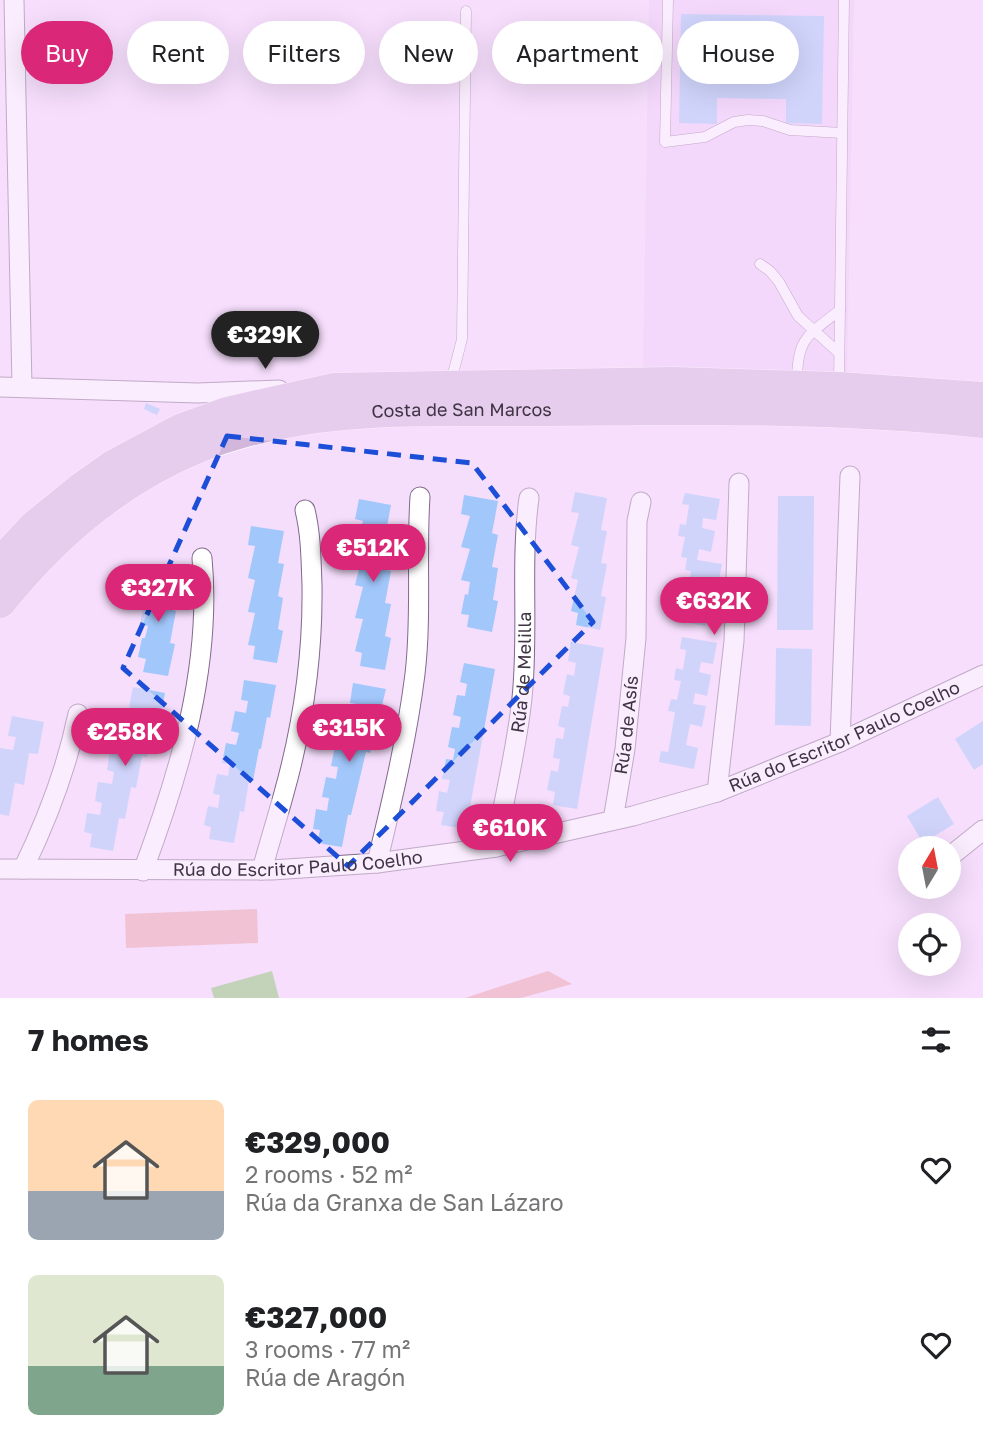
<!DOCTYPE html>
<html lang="en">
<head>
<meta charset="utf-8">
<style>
  body { margin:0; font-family:"Golos Text",sans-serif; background:#f6f6f6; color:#202124; height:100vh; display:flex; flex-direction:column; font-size:26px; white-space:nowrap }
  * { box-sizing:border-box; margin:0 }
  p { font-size:23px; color:#757577 }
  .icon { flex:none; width:38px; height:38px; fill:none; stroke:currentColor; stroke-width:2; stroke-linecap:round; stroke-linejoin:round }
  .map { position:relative; height:998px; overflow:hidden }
  .drawer { display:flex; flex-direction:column; background:#fff; flex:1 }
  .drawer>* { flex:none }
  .banner { position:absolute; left:21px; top:21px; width:942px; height:63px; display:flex; gap:14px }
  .needle { width:46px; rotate:10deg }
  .controls { position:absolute; left:898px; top:836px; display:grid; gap:14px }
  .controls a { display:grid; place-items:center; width:63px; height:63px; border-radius:50%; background:#fff; box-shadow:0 7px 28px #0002; font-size:35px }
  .price { position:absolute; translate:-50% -60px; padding:0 16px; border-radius:24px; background:#db2777; color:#fff; font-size:23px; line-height:46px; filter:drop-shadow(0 2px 4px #0008) }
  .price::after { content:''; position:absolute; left:50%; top:42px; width:21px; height:16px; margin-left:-10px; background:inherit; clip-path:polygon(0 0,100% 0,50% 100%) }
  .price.on { background:#222; color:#fff }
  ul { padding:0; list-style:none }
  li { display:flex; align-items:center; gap:21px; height:175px; padding:0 28px }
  li span { display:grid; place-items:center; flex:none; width:196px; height:140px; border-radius:10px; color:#555 }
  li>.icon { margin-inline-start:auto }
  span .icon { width:84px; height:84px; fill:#fffc; stroke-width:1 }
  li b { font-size:30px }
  h2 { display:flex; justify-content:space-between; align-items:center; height:84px; padding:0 28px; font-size:30px }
  .tag { padding:0 24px; border-radius:32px; background:#fff; box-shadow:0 7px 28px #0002; font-size:24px; line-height:63px }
  .tag.on { background:#db2777; color:#fff }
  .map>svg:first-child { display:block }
</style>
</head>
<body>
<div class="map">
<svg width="983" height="998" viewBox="0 0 983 998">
  <rect width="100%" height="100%" fill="#f5defc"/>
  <path fill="#f1d0fc" d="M649,0H854L847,376L643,372Z"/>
  <g fill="#eca0a2">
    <path d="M257,909L258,943L126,948L125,914Z"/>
    <path d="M548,971L572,984L521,998H465Z"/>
  </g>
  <path fill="#83c56a" d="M272,971L279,998H214L211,988Z"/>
  <g fill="#a2c7fb">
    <path d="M681,14L824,16L822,124L786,123V99L717,98V124L679,123Z"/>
    <path d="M146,403L160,409L157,415L144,409Z"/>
    <path d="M575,492L607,498L601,530L607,531L601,563L607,564L601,596L606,597L600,630L576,625L578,613L571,611L578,580L571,578L579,547L571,545L579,513L571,512Z"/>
    <path d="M685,493L720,499L716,520L703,518L702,528L715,531L711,552L699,549L697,560L722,564L718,585L706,583L704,594L723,597L719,618L707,616L705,626L689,623L692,604L686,602L691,571L685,570L687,558L681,557L685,537L678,536L680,524L686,525L689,505L682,504Z"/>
    <path d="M464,495L498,501L492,533L498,535L492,567L498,568L493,600L498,601L492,632L467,627L469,615L461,614L465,594L468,595L470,582L461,580L470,549L461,547L470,516L461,514Z"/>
    <path d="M778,496H814L813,630H777Z"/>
    <path d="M359,499L391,505L385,537L391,538L385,570L391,571L385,603L391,604L385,636L391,638L385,670L360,666L362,653L355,651L363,619L355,618L363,587L355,585L363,553L354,551L363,521L355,519Z"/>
    <path d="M251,526L284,531L278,563L284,564L278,596L283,598L278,629L283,631L277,663L253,659L255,646L248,645L255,613L248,612L255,580L248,578L255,546L248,545Z"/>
    <path d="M145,573L178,579L172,610L176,611L170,643L175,644L168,676L143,672L146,659L138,657L142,638H145L148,626L140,624L144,605L147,606L150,594L141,592Z"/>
    <path d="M682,637L717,643L713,664L701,662L699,672L711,675L707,696L695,693L693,704L706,706L702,727L690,724L686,745L698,748L694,769L659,762L661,751L668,752L670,742L675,712L668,711L671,699L677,700L681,681L674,680L676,668L683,670L686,650L680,649Z"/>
    <path d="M571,642L604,648L577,809L553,805L555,792L547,790L551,770L558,772L560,759L553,758L556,738L563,739L565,728L558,726L562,706L568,707L570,696L563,694L567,674L574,676L576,663L568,661Z"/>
    <path d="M776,648L812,649L811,726L775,725Z"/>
    <path d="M464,663L495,669L466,829L441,825L444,812L436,811L439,791L447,793L450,780L442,779L446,759L453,760L455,749L448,747L452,727L459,728L461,717L453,715L457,695L465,696L467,684L460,682Z"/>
    <path d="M244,680L276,685L270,718L267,717L261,749H259L253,781L249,780L244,812L240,811L234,843L209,839L211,827L204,825L208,806L218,808L220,795L213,794L217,774L228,776L230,764L222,763L226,743L236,745L239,733L231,731L235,711L246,713L248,701L241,700Z"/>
    <path d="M353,683L386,689L370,753L366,752L351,815H348L342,847L317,843L320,830L313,829L316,809L327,811L329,798L322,797L326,777L336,779L338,767L331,766L335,746L346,748L348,735L340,734L344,714L355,716L357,704L350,703Z"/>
    <path d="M133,687L165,693L159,726L154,725L147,757L142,756L136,788L131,787L125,819L119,818L113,851L90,847L92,834L84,832L87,813L100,815L102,803L95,801L98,782L112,784L114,772L107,770L110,750L123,753L125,740L118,739L121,719L135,722L137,709L129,707Z"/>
    <path d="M12,716L44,722L38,754L29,753L24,785L15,783L9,816L0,814V748L13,750L16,737L8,736Z"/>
    <path d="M983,721V764L974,770L955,739Z"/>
    <path d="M938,797L954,824L923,843L907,816Z"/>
  </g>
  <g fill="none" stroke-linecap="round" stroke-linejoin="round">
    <g stroke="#82698b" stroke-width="11">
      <g id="service">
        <path d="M668,0L665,142L705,137L734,122L748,120L763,121L790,130L842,133"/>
        <path d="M760,264L770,271L779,282L798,316L839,353"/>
        <path d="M448,382L454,370L462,339L466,11"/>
        <path d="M797,382C797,338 807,336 840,310"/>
        <path d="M839,384L844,0"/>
      </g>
    </g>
    <g stroke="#82698b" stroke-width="21">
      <g id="minor">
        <path d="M14,0L22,387"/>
        <path d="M0,387L198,393L279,390"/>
        <path d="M840,742L850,476"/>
        <path d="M717,792L734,641L739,483"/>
        <path id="s1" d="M613,820L625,749L636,638L637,521L641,502"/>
        <path id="s2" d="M496,847C504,797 517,748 522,698C529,631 520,564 529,498"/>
        <path d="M948,858L983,830"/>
        <path d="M377,863C392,801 407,738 415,674C422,615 416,556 420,497"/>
        <path id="s3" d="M0,869L272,870L377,863L496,847L633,816L717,792L840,742L983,675"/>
        <path d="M23,869C47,820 67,767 78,714"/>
        <path d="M262,870C269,844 277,819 284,793C303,725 313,655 312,585C311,559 311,535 305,510"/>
        <path d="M143,871C180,772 212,665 202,558"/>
      </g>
    </g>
    <g stroke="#fff" stroke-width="33">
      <g id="primary">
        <path d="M0,563L35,526L82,488L113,466L180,430L227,413L334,389L672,383L839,388L983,398"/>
        <path id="s4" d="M0,602C53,536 120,479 198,447C309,402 431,411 549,410C693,408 839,407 983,422"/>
      </g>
    </g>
    <use href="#service" stroke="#fff" stroke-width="10"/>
    <use href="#minor" stroke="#fff" stroke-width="19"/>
    <use href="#primary" stroke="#d2b6db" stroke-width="32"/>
  </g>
  <path d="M0 0H983V998H0ZM227,436L472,463L593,622L348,866L123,668Z" fill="#f5defc" fill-opacity=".55" fill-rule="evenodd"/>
  <path fill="none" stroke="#1d4ed8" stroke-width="5" stroke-dasharray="14 9" stroke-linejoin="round" d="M227,436L472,463L593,622L348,866L123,668Z"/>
  <g text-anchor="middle" stroke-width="7" stroke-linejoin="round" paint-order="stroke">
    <g font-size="18" fill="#3f3443" stroke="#f5defc">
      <text dy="6" stroke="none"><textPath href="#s4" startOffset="522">Costa de San Marcos</textPath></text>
      <text dy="6" stroke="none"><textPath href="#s2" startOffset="177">Rúa de Melilla</textPath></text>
      <text dy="6" stroke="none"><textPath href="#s1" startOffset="96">Rúa de Asís</textPath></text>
      <text dy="6" stroke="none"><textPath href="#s3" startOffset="864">Rúa do Escritor Paulo Coelho</textPath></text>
      <text dy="6" stroke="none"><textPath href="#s3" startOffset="298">Rúa do Escritor Paulo Coelho</textPath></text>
    </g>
  </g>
</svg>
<div class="controls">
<a><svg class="needle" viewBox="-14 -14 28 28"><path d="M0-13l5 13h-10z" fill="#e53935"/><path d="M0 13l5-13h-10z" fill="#757577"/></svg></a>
<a><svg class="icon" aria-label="locate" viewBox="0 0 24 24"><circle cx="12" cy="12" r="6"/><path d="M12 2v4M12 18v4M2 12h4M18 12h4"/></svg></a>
</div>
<b class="price on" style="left:265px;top:371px">€329K</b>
<b class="price" style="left:373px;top:584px">€512K</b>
<b class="price" style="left:158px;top:624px">€327K</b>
<b class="price" style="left:714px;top:637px">€632K</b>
<b class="price" style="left:349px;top:764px">€315K</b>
<b class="price" style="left:125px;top:768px">€258K</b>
<b class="price" style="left:510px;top:864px">€610K</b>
<div class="banner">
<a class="tag on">Buy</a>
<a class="tag">Rent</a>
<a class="tag">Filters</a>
<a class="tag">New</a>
<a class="tag">Apartment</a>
<a class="tag">House</a>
</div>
</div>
<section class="drawer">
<h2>7 homes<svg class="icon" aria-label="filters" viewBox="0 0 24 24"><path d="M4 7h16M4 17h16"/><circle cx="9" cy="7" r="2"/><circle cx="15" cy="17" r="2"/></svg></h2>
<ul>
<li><span style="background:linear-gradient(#ffd9b3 65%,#9aa5b1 0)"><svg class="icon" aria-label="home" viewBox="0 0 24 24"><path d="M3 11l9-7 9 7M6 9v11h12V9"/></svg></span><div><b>€329,000</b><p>2 rooms · 52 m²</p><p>Rúa da Granxa de San Lázaro</p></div><svg class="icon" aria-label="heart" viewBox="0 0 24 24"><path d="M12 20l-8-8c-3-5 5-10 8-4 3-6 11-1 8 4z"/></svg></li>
<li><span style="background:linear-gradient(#dfe7d0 65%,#7fa58c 0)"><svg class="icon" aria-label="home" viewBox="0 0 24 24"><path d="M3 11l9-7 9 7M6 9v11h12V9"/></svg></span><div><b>€327,000</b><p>3 rooms · 77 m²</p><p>Rúa de Aragón</p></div><svg class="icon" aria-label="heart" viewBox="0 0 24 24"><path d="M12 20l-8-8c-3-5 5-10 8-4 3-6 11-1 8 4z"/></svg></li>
</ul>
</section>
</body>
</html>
